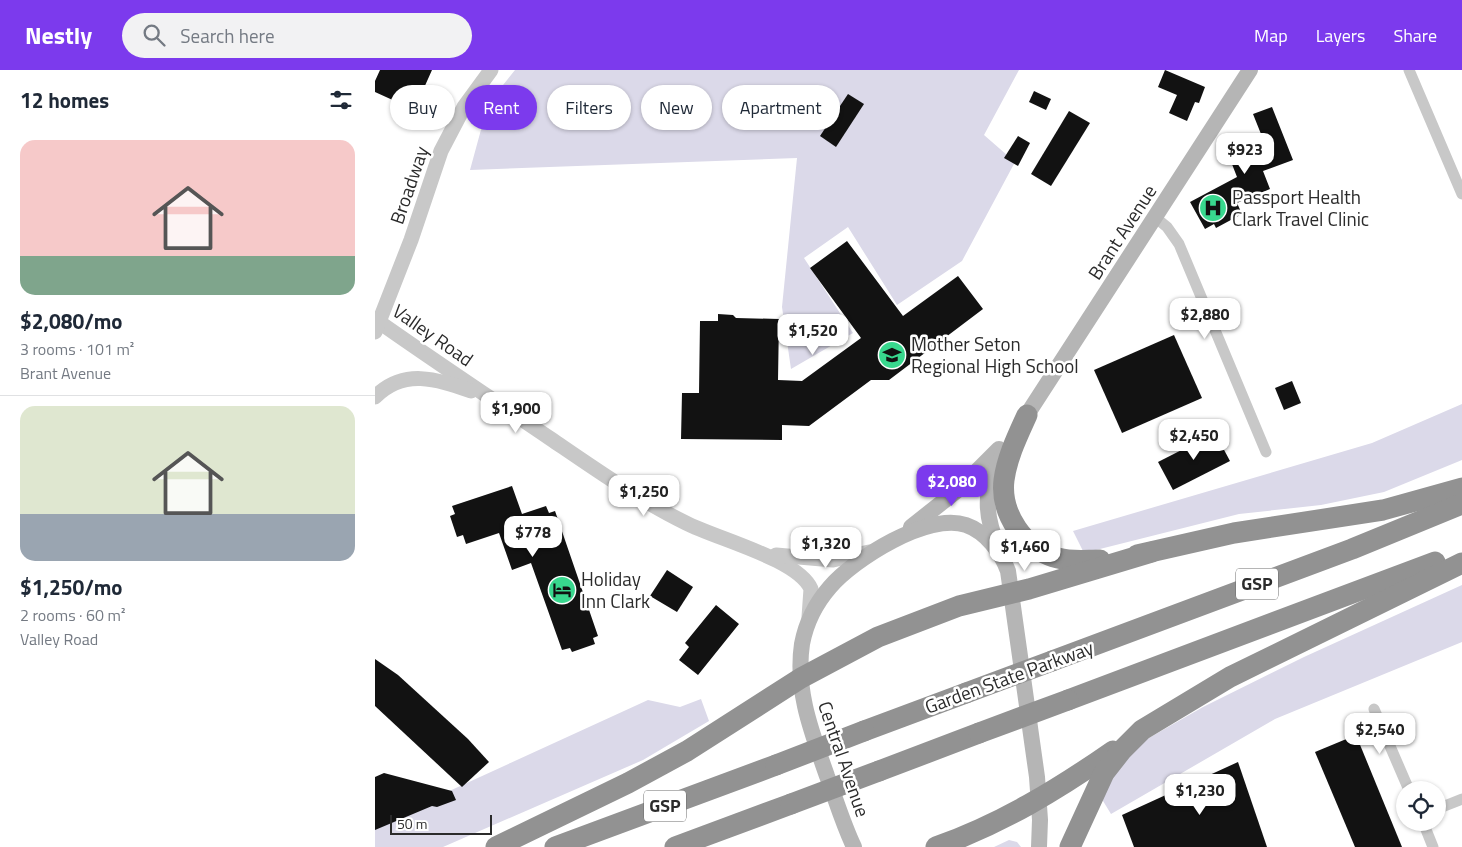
<!DOCTYPE html>
<html lang="en">
<head>
<meta charset="utf-8">
<style>
  body { margin:0; font-family:"Titillium Web",sans-serif; background:#f2f2f3; color:#1f2937; height:100vh; display:flex; flex-direction:column; font-size:19px; white-space:nowrap }
  * { box-sizing:border-box; margin:0 }
  p { font-size:16px; color:#747a83 }
  .icon { flex:none; width:28px; height:28px; fill:none; stroke:currentColor; stroke-width:2; stroke-linecap:round; stroke-linejoin:round }
  .map { position:relative; flex:1; overflow:hidden }
  .side { display:flex; flex-direction:column; background:#fff; width:375px }
  .side>* { flex:none }
  .top-card { position:absolute; left:15px; top:15px; width:475px; height:45px; display:flex; gap:10px }
  .controls { position:absolute; left:1021px; top:711px; display:grid; gap:10px }
  .controls a { display:grid; place-items:center; width:50px; height:50px; border-radius:50%; background:#fff; box-shadow:0 1px 4px #0004; font-size:25px }
  .scale { position:absolute; left:15px; bottom:12px; width:102px; box-sizing:border-box; padding-left:5px; border:2px solid #2b2b2b; border-top:0; font-size:14px; line-height:18px; white-space:nowrap; color:#2b2b2b; -webkit-text-stroke:4px #fff; paint-order:stroke }
  .price { position:absolute; translate:-50% -42px; padding:0 11px; border-radius:10px; background:#fff; color:#222; font-size:16px; line-height:32px; filter:drop-shadow(0 1px 2px #0008) }
  .price::after { content:''; position:absolute; left:50%; top:30px; width:15px; height:11px; margin-left:-8px; background:inherit; clip-path:polygon(0 0,100% 0,50% 100%) }
  .price.active { background:#7c3aed; color:#fff }
  ul { padding:0; list-style:none }
  li { display:grid; align-content:center; gap:10px; height:265px; padding:0 20px }
  li+li { border-top:1px solid #e0e1e3 }
  li span { display:grid; place-items:center; height:155px; border-radius:15px; color:#555 }
  li>.icon { margin-inline-start:auto }
  span .icon { width:90px; height:90px; fill:#fffc; stroke-width:1 }
  li b { font-size:21px }
  h2 { display:flex; justify-content:space-between; align-items:center; height:60px; padding:0 20px; font-size:21px }
  .chip { padding:0 18px; border-radius:22px; background:#fff; box-shadow:0 1px 4px #0004; font-size:18px; line-height:45px }
  .chip.active { background:#7c3aed; color:#fff }
  header { display:flex; align-items:center; gap:30px; box-sizing:border-box; height:70px; padding:0 25px; background:#7c3aed; color:#fff }
  header strong { font-size:24px }
  nav { display:flex; gap:28px; margin-inline-start:auto; font-size:18px }
  .search { width:350px; height:45px; background:#f2f2f3; display:flex; align-items:center; gap:12px; box-sizing:border-box; padding:0 18px; border-radius:28px; color:#747a83; font-size:19px }
  main { display:flex; flex:1; min-height:0 }
  .map>svg:first-child { display:block }
</style>
</head>
<body>
<header>
<strong>Nestly</strong>
<div class="search"><svg class="icon" aria-label="search" viewBox="0 0 24 24"><circle cx="10" cy="10" r="6"/><path d="M15 15l6 6"/></svg>Search here</div>
<nav><a>Map</a><a>Layers</a><a>Share</a></nav>
</header>
<main>
<section class="side">
<h2>12 homes<svg class="icon" aria-label="filters" viewBox="0 0 24 24"><path d="M4 7h16M4 17h16"/><circle cx="9" cy="7" r="2"/><circle cx="15" cy="17" r="2"/></svg></h2>
<ul>
<li><span style="background:linear-gradient(#f6c9c9 75%,#7fa58c 0)"><svg class="icon" aria-label="home" viewBox="0 0 24 24"><path d="M3 11l9-7 9 7M6 9v11h12V9"/></svg></span><div><b>$2,080/mo</b><p>3 rooms · 101 m²</p><p>Brant Avenue</p></div></li>
<li><span style="background:linear-gradient(#dfe7d0 70%,#9aa5b1 0)"><svg class="icon" aria-label="home" viewBox="0 0 24 24"><path d="M3 11l9-7 9 7M6 9v11h12V9"/></svg></span><div><b>$1,250/mo</b><p>2 rooms · 60 m²</p><p>Valley Road</p></div></li>
</ul>
</section>
<div class="map">
<svg width="1087" height="777" viewBox="0 0 1087 777">
  <rect width="100%" height="100%" fill="#fff"/>
  <g fill="#dbd9e9">
    <path d="M140,0H644L609,65L640,92L587,191L522,235L473,157L429,188L478,263L416,299L407,237L422,88L95,100L113,34Z"/>
    <path d="M1087,334V390L1009,422L946,435L864,444L709,483L698,461L997,373Z"/>
    <path d="M1087,515V572L900,649L736,744L725,726L760,676L828,637L929,587Z"/>
    <path d="M326,629L334,651L268,690L68,777H0V755L273,630L305,637Z"/>
    <path d="M634,770L642,772L646,777H619Z"/>
  </g>
  <g fill="#121212">
    <path d="M5,0H57L36,47L19,39L22,32L0,22V11Z"/>
    <path d="M790,0L830,17L824,33L820,32L812,51L794,43L802,25L783,17Z"/>
    <path d="M659,21L676,29L671,40L654,32Z"/>
    <path d="M473,24L489,34L461,77L445,66Z"/>
    <path d="M897,37L918,90L888,101L895,119L862,133L867,144L841,158L839,154L830,159L815,132L862,107L855,89L890,74L878,44Z"/>
    <path d="M694,41L715,53L676,116L656,104Z"/>
    <path d="M643,66L655,73L643,96L629,88Z"/>
    <path d="M472,171L528,246L583,206L608,239L514,310H496L434,356L407,355V370L306,369L307,323H324L325,251H343V244L358,245L361,248L404,249L403,310L427,311L486,268L435,198Z"/>
    <path d="M799,265L827,328L747,363L719,300Z"/>
    <path d="M917,311L926,333L909,340L900,318Z"/>
    <path d="M840,363L855,391L798,420L783,392Z"/>
    <path d="M137,416L147,444L171,436L174,443L180,441L223,566L218,568L220,574L197,582L195,578L187,580L156,493L137,500L124,463L91,474L88,465L82,467L75,446L80,444L77,436Z"/>
    <path d="M292,500L318,517L302,542L275,526Z"/>
    <path d="M341,535L364,554L323,605L304,590L314,577L310,573Z"/>
    <path d="M0,589L23,605L93,669L114,692L87,717L0,636Z"/>
    <path d="M981,665L1027,777H980L940,682Z"/>
    <path d="M863,692L892,777H759L747,745Z"/>
    <path d="M9,703L77,721L81,730L62,737L57,736L0,760V707Z"/>
  </g>
  <g fill="none" stroke-linecap="round" stroke-linejoin="round">
    <g stroke="#c8c8c8" stroke-width="11">
      <path d="M1034,0L1087,124"/>
      <path d="M781,148L792,157L804,174L891,382"/>
      <path d="M999,639L1034,720"/>
      <path d="M1062,739L1087,729"/>
      <path d="M1048,752L1058,777"/>
    </g>
    <g stroke="#c8c8c8" stroke-width="15">
      <path d="M0,249C58,290 117,329 176,369C220,399 264,430 311,453C342,469 423,489 436,519L434,547"/>
      <path d="M0,262L36,170L66,81L89,37L116,0"/>
      <path d="M0,327C29,298 61,309 96,321"/>
      <path d="M401,485L458,490L494,482"/>
    </g>
    <g stroke="#b5b5b5" stroke-width="16">
      <path d="M646,354L875,0"/>
      <path d="M536,457L584,419L624,379"/>
      <path d="M623,476C607,440 610,415 630,381"/>
      <path d="M479,777C468,754 461,730 452,706C437,663 420,621 427,574C431,553 441,533 455,517C479,489 553,442 591,455C611,462 626,482 633,501L662,707L665,750L664,777"/>
    </g>
    <g stroke="#929292" stroke-width="21">
      <path d="M652,345C643,365 632,387 629,410C625,443 649,480 683,488C696,492 711,490 725,490"/>
      <path d="M762,485L859,463L1008,440L1087,418"/>
      <path d="M677,591L977,479L1087,434"/>
      <path d="M693,630L1060,492"/>
      <path d="M489,661L591,623"/>
      <path d="M504,701L604,663"/>
      <path d="M121,777L253,713L312,681L426,608L503,567L584,536L654,519L777,482"/>
      <path d="M180,777L401,695"/>
      <path d="M300,777L416,734"/>
      <path d="M561,777C626,754 682,720 738,681"/>
      <path d="M695,777L729,703L747,680L767,660L855,607L1087,493"/>
    </g>
    <g stroke="#929292" stroke-width="21">
      <path d="M591,623L677,591"/>
      <path d="M604,663L693,630"/>
      <path d="M401,695L489,661"/>
      <path d="M416,734L504,701"/>
    </g>
  </g>
  <defs>
    <g id="hospital-disc" transform="scale(1.4375)"><circle r="9.5" fill="#38d88e" stroke="#fff"/><path d="M-5-5h3v3.5h4V-5h3V5h-3V1.5h-4V5h-3Z" fill="#111"/></g>
    <g id="school-disc" transform="scale(1.4375)"><circle r="9.5" fill="#38d88e" stroke="#fff"/><path d="M0-5L7-2L0 1L-7-2ZM-4 1L0 2.5L4 1V4Q0 6-4 4Z" fill="#111"/></g>
    <g id="hotel-disc" transform="scale(1.4375)"><circle r="9.5" fill="#38d88e" stroke="#fff"/><path d="M-6-4.5h1.5V1H6V5H4.5V3h-9V5H-6ZM-4 0a1.8 1.8 0 1 1 3.6 0ZM.5 0V-2.5h3Q6-2.5 6 0Z" fill="#111"/></g>
  </defs>
  <g fill-rule="evenodd">
    <use href="#hospital-disc" x="838" y="138"/>
    <use href="#school-disc" x="517" y="285"/>
    <use href="#hotel-disc" x="187" y="520"/>
  </g>
  <g text-anchor="middle" stroke-width="5" stroke-linejoin="round" paint-order="stroke">
    <g fill="#fff" stroke="#6b6b6b" stroke-width="1">
      <rect x="861" y="498.5" width="42" height="31" rx="4"/>
      <rect x="269" y="720.5" width="42" height="31" rx="4"/>
    </g>
    <g font-size="18" font-weight="bold" fill="#2b2b2b">
      <text x="882" y="520">GSP</text>
      <text x="290" y="742">GSP</text>
    </g>
    <g font-size="19" fill="#2b2b2b" stroke="#fff">
      <text transform="translate(34 115) rotate(-71)" y="7">Broadway</text>
      <text transform="translate(747 162) rotate(-57)" y="7">Brant Avenue</text>
      <text transform="translate(58 265) rotate(35)" y="7">Valley Road</text>
      <text transform="translate(634 607) rotate(-20)" y="7">Garden State Parkway</text>
      <text transform="translate(469 689) rotate(71)" y="7">Central Avenue</text>
    </g>
    <g font-size="19" fill="#2b2b2b" stroke="#fff" text-anchor="start">
      <text x="857" y="134">Passport Health<tspan x="857" dy="22">Clark Travel Clinic</tspan></text>
      <text x="536" y="281">Mother Seton<tspan x="536" dy="22">Regional High School</tspan></text>
      <text x="206" y="516">Holiday<tspan x="206" dy="22">Inn Clark</tspan></text>
    </g>
  </g>
</svg>
<div class="controls">
<a><svg class="icon" aria-label="locate" viewBox="0 0 24 24"><circle cx="12" cy="12" r="6"/><path d="M12 2v4M12 18v4M2 12h4M18 12h4"/></svg></a>
</div>
<div class="scale">50 m</div>
<b class="price" style="left:870px;top:105px">$923</b>
<b class="price" style="left:830px;top:270px">$2,880</b>
<b class="price" style="left:438px;top:286px">$1,520</b>
<b class="price" style="left:141px;top:364px">$1,900</b>
<b class="price" style="left:819px;top:391px">$2,450</b>
<b class="price active" style="left:577px;top:437px">$2,080</b>
<b class="price" style="left:269px;top:447px">$1,250</b>
<b class="price" style="left:158px;top:488px">$778</b>
<b class="price" style="left:451px;top:499px">$1,320</b>
<b class="price" style="left:650px;top:502px">$1,460</b>
<b class="price" style="left:1005px;top:685px">$2,540</b>
<b class="price" style="left:825px;top:746px">$1,230</b>
<div class="top-card">
<a class="chip">Buy</a>
<a class="chip active">Rent</a>
<a class="chip">Filters</a>
<a class="chip">New</a>
<a class="chip">Apartment</a>
</div>
</div>
</main>
</body>
</html>
